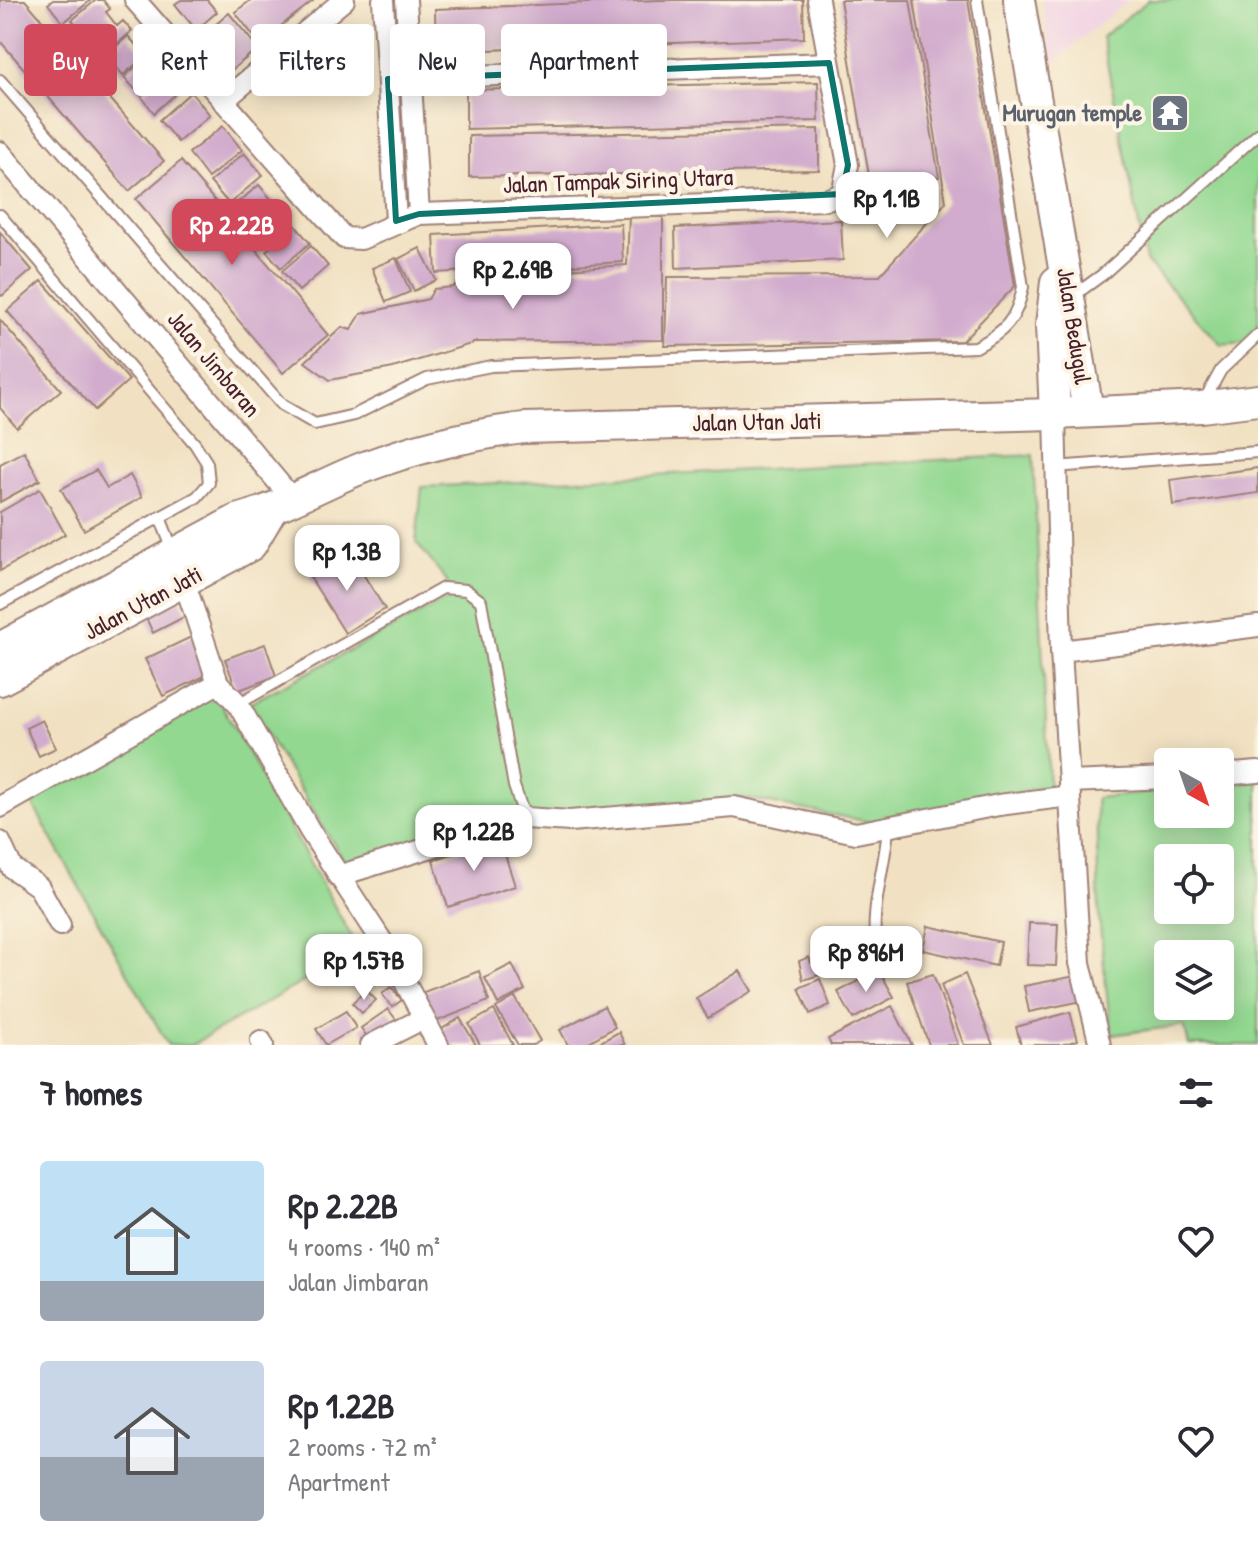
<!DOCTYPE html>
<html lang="en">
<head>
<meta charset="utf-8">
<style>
  body { margin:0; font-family:"Patrick Hand",sans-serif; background:#f7f7f7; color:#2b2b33; height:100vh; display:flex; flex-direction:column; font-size:30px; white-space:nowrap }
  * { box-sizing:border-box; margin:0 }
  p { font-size:26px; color:#7c7c81 }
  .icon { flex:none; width:44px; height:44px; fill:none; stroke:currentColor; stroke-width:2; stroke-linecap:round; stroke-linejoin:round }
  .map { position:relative; height:1045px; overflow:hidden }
  .details { display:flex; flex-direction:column; background:#fff; flex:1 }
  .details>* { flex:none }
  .top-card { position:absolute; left:24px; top:24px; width:800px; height:72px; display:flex; gap:16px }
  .needle { width:52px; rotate:140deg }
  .tools { position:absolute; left:1154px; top:748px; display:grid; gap:16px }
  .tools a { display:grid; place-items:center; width:80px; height:80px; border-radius:8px; background:#fff; box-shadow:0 4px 20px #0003; font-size:40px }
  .price { position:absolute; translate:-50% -68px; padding:0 18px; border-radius:16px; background:#fff; color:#222; font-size:26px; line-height:52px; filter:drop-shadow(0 2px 4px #0008) }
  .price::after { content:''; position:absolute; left:50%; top:48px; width:24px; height:18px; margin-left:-12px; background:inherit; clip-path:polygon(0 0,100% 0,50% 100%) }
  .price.active { background:#d1495b; color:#fff }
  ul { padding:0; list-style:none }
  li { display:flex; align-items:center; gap:24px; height:200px; padding:0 40px }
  li span { display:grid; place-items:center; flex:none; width:224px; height:160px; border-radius:8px; color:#555 }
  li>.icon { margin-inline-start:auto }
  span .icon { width:96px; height:96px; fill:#fffc; stroke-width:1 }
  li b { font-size:34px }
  h2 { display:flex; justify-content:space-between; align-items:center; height:96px; padding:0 40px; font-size:34px }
  .pill { padding:0 28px; border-radius:8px; background:#fff; box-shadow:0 4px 20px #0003; font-size:28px; line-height:72px }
  .pill.active { background:#d1495b; color:#fff }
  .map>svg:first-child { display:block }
</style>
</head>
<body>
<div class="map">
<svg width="1258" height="1045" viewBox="0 0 1258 1045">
  <rect width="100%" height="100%" fill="#fcf5e5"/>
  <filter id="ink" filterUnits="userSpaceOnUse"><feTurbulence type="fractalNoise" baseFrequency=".0125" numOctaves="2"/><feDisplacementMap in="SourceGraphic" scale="16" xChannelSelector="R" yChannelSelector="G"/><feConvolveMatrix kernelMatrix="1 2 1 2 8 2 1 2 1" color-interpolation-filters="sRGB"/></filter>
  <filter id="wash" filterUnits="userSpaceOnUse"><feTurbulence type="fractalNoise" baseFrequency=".006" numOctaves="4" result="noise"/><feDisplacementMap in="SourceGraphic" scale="32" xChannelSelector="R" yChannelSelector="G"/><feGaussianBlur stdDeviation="1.8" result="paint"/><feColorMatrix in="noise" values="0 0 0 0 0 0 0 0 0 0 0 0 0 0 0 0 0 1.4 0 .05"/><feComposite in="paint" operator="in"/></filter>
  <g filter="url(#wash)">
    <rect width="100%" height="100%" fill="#f1e1c2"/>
    <path fill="#f1d0e3" d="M1042,0H1129L1051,64Z"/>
    <g fill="#93d891" stroke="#6e7c5e" stroke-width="2" fill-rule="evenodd">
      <path d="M1149,0H1258V342L1221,345L1146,261L1102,37Z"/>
      <path d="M1033,455L1049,786L880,824L738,797L513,824L352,874L248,704L448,599L447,581L416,542L422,487Z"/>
      <path d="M215,693L359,950L191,1045H168L29,798Z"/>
      <path d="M1258,781V1045H1189L1184,1025L1111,1035L1099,916L1096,798L1168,791V814H1220V785ZM1168,858H1220V910H1168ZM1168,954H1220V1006H1168Z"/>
    </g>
    <g id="blocks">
      <g fill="#d2acce">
        <path d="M0,0H25L164,161L129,191L0,41Z"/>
        <path d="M53,0H91L63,23L48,4Z"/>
        <path d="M96,0H103L110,9L106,12L117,26L123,21L132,31L104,55L72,20Z"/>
        <path d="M181,0H207L217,12L196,30L175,4Z"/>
        <path d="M251,0H314L259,43L235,12Z"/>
        <path d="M659,0H803L804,38L436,52L435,9Z"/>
        <path d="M840,0H910L939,177L871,188Z"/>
        <path d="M914,0H968L1015,286L962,341L665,346L667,277L879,276L946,202Z"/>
        <path d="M229,13L258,48L228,73L199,39Z"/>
        <path d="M128,36L146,56L123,75L106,55Z"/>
        <path d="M147,57L163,75L140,95L124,77Z"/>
        <path d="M164,76L178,92L154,113L141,96Z"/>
        <path d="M818,82L819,121L466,129V90Z"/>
        <path d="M191,92L210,115L178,142L159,120Z"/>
        <path d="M223,126L242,150L208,178L189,153Z"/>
        <path d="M819,129V170L469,177V136Z"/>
        <path d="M244,153L263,175L229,204L210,182Z"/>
        <path d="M181,161L328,335L283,373L136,199Z"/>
        <path d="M259,185L292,223L263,248L230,209Z"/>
        <path d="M629,216L663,217V340L477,342L393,368L330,380L305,362L342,327L351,330L361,314L428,299L434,289L453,287L465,275L627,265Z"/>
        <path d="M841,220L843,260L676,268L675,228Z"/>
        <path d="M621,224L623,262L436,273L434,235Z"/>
        <path d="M295,225L310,243L281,268L266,251Z"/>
        <path d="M0,232L32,270L2,296L0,294Z"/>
        <path d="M311,246L328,266L299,291L282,271Z"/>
        <path d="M420,248L436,280L414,291L398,259Z"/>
        <path d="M396,258L410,292L386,302L372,268Z"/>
        <path d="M42,281L129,380L95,410L7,311Z"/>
        <path d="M0,320L61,390L17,428L0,408Z"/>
        <path d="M24,451L40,480L0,502V464Z"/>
        <path d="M1258,468V493L1173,505L1170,480Z"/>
        <path d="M96,470L107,488L130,475L142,497L84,530L61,489Z"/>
        <path d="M40,489L65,534L0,571V512Z"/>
        <path d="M349,552L385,609L345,633L310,577Z"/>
        <path d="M180,600L188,615L153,633L146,618Z"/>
        <path d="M193,636L211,673L163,696L145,659Z"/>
        <path d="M265,644L276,676L237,691L225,659Z"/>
        <path d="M42,720L56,748L39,756L26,728Z"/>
        <path d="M500,839L515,886L448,907L433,860Z"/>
        <path d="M1029,923L1058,924L1056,966L1027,965Z"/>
        <path d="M928,926L1001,942L996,966L923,950Z"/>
        <path d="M809,957L811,963L821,960L826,973L803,980L799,961Z"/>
        <path d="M512,964L525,990L498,1004L485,978Z"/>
        <path d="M879,970L894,997L853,1019L838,992Z"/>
        <path d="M479,971L489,1001L432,1023L421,993Z"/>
        <path d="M740,971L752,991L708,1018L696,998Z"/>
        <path d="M933,974L958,1045H929L907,982Z"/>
        <path d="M965,974L993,1045H964L941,985Z"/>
        <path d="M1081,975L1087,1000L1029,1012L1024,986Z"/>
        <path d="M820,979L830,1005L810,1014L799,988Z"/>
        <path d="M391,987L402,1000L392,1007L382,994Z"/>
        <path d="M366,990L376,1000L362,1013L352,1003Z"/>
        <path d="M515,997L540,1041L533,1045H518L496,1008Z"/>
        <path d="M604,1006L615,1027L583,1045H568L560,1030Z"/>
        <path d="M892,1006L912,1045H831L828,1039Z"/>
        <path d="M388,1009L398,1022L371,1042L361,1028Z"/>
        <path d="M494,1010L513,1045H480L469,1024Z"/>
        <path d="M346,1011L356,1028L326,1045L316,1029Z"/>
        <path d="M1070,1012L1078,1040L1061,1045H1021L1016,1027Z"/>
        <path d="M460,1018L476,1045H445L437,1032Z"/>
        <path d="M619,1032L625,1045H595Z"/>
      </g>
    </g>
  </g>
  <g filter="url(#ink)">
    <use href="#blocks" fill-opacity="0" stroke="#9e8076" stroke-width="2"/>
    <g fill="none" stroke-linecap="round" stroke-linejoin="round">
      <g stroke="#9e8076" stroke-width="14">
        <g id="lane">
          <path d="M0,80L282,405L315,424L354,415L427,379L491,366L976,347C1005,332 1017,319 1023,287L977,0"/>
          <path d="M0,215L195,444L207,463L209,483L197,497L0,604"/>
          <path d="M1073,296L1102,275L1258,134"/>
          <path d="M1204,401L1221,370L1258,335"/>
          <path d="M1054,467L1258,452"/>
          <path d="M160,517L174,553"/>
          <path d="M238,704L443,588L466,590L481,601L514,786L525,818"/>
          <path d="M876,952C870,906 884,873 888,829"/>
        </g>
      </g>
      <g stroke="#9e8076" stroke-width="24">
        <g id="street">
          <path d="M135,0L344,238L361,239L419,214L825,200L842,194L848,165L818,0"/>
          <path d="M383,0L396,221"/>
          <path d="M406,0L419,214"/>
          <path d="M388,79L829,63"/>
          <path d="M223,101L344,0"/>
          <path d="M0,152L294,501"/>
          <path d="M1055,414L1061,651L1080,963L1100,1045"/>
          <path d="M184,581L218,683L238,704L310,831L389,952L438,1045"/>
          <path d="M1061,651L1258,626"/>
          <path d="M1220,775L1258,772"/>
          <path d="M1069,782L1168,778"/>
          <path d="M0,807L218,683"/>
          <path d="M0,842L12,868L39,887L60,925"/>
          <path d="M338,876L525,818L570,821L734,807L856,833L999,805L1070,796"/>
          <path d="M261,1041L263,1045"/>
          <path d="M371,1045L422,1019"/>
        </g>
      </g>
      <g stroke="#9e8076" stroke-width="34">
        <g id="secondary">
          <path d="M1019,0L1088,411"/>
          <path d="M1055,414L1051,325L1056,282"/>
          <path d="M0,648L237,520C282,508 319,485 362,468C415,448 469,435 524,428L1055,414L1201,407L1258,400"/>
          <path d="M0,680L251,545L271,511"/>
        </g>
      </g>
      <use href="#lane" stroke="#fff" stroke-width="10"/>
      <use href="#street" stroke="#fff" stroke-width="20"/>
      <use href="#secondary" stroke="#fff" stroke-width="30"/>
    </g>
  </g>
  <path fill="none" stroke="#0f766e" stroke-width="6" stroke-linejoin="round" d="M829,63L848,165L842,194L419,214L396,221L388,79Z"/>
  <defs>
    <g id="temple-square" transform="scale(2)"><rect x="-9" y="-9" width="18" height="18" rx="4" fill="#6b7280" stroke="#fcf5e5"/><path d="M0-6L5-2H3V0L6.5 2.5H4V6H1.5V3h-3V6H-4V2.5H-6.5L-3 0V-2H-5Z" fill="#fff"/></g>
  </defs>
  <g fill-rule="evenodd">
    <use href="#temple-square" x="1170" y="113"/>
  </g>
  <g text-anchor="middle" stroke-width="8" stroke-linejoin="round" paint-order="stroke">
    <g font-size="24" font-weight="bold" fill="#5b616d" stroke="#fcf5e5" text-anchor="end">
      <text x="1142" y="121">Murugan temple</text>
    </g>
    <g font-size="24" fill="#4a1f2b" stroke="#fcf5e5">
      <text transform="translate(618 181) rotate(-2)" y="8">Jalan Tampak Siring Utara</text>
      <text transform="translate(1074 326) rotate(81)" y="8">Jalan Bedugul</text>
      <text transform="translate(214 364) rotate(50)" y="8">Jalan Jimbaran</text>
      <text transform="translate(757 422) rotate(-1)" y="8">Jalan Utan Jati</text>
      <text transform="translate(143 603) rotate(-28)" y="8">Jalan Utan Jati</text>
    </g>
  </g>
</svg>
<div class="tools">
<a><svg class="needle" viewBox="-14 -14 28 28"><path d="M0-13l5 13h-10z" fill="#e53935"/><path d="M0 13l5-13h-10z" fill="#7c7c81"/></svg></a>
<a><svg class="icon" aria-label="locate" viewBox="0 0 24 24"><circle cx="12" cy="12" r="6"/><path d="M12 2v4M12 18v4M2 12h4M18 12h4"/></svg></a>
<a><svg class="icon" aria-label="layers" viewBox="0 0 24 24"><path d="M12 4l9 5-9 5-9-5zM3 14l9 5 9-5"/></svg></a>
</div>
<b class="price" style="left:887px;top:240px">Rp 1.1B</b>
<b class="price active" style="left:232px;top:267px">Rp 2.22B</b>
<b class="price" style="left:513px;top:311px">Rp 2.69B</b>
<b class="price" style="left:347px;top:593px">Rp 1.3B</b>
<b class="price" style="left:474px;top:873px">Rp 1.22B</b>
<b class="price" style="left:866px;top:994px">Rp 896M</b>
<b class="price" style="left:364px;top:1002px">Rp 1.57B</b>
<div class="top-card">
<a class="pill active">Buy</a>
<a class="pill">Rent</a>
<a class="pill">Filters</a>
<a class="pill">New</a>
<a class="pill">Apartment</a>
</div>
</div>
<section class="details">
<h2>7 homes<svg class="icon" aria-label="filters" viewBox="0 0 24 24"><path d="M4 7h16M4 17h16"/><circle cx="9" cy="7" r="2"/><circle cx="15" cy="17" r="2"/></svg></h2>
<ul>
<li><span style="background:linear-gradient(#bfe0f5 75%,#9aa5b1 0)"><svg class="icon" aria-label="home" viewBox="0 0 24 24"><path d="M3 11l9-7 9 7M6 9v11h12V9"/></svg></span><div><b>Rp 2.22B</b><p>4 rooms · 140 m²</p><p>Jalan Jimbaran</p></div><svg class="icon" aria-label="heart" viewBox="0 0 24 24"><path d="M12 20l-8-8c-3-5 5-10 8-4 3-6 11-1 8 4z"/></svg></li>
<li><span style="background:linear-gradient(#c9d6e8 60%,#9aa5b1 0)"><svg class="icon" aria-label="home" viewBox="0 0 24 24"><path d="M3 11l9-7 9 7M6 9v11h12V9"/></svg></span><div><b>Rp 1.22B</b><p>2 rooms · 72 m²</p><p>Apartment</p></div><svg class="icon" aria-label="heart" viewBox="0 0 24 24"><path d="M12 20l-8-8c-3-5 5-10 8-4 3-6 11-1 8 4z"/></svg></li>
</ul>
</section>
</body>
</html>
